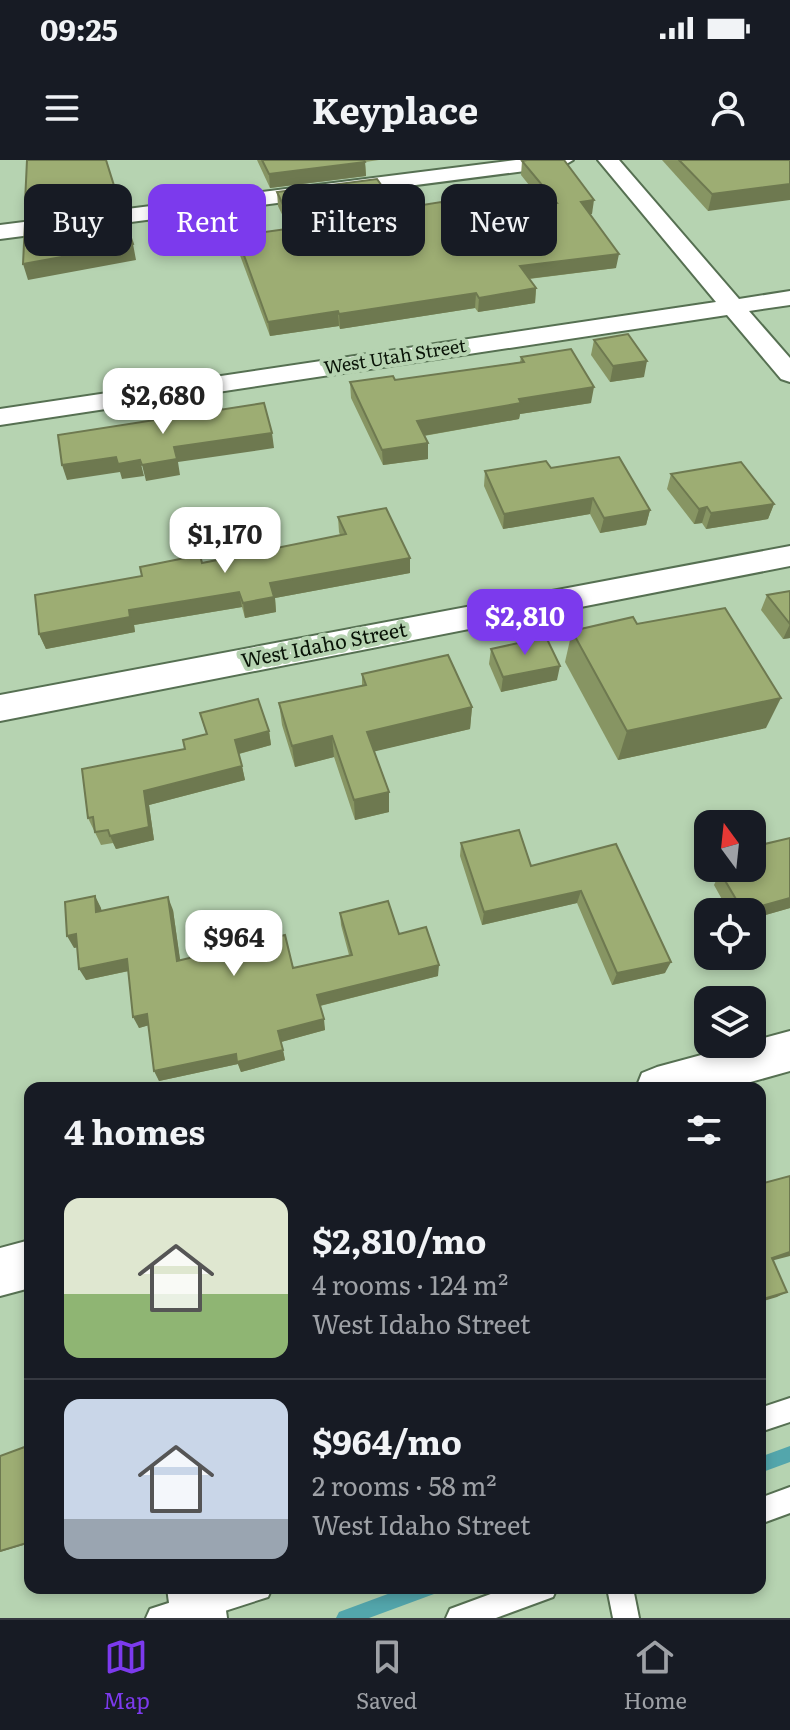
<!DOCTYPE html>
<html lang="en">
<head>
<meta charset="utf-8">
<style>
  body { margin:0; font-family:Literata,serif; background:#20242c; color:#f1f3f6; height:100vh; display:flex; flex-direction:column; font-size:30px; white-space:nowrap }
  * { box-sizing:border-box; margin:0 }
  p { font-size:26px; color:#9ea1a6 }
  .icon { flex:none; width:44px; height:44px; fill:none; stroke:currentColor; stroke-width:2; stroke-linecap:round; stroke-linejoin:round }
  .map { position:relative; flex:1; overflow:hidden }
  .drawer { position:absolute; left:24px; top:922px; width:742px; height:512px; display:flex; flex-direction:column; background:#171b24; border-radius:16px; box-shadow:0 4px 12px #0003 }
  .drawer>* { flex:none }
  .hud { position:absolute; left:24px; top:24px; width:742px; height:72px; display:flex; gap:16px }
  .needle { width:52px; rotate:345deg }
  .controls { position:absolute; left:694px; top:650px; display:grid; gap:16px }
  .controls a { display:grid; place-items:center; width:72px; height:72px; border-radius:16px; background:#171b24; box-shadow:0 4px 12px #0003; font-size:40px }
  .price { position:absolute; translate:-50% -68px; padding:0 18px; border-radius:16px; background:#fff; color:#222; font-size:26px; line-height:52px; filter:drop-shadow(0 2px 4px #0008) }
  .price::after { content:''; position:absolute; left:50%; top:48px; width:24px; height:18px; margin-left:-12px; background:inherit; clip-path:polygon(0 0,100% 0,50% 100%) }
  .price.active { background:#7c3aed; color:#fff }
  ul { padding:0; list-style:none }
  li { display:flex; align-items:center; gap:24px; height:200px; padding:0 40px }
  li+li { border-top:2px solid #363941 }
  li span { display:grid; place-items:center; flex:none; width:224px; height:160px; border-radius:16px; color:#555 }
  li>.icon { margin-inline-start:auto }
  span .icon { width:96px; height:96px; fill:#fffc; stroke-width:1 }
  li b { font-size:34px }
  h2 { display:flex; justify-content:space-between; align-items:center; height:96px; padding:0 40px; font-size:34px }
  .chip { padding:0 28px; border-radius:16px; background:#171b24; box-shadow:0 4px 12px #0003; font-size:28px; line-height:72px }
  .chip.active { background:#7c3aed; color:#fff }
  .status { display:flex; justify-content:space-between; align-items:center; height:56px; padding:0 40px; background:#171b24; direction:ltr }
  .status svg { height:22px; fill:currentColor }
  header { display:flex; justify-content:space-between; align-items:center; height:104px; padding:0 40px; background:#171b24; font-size:36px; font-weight:700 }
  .tabs { display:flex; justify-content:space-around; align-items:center; height:112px; border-top:2px solid #363941; background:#171b24; font-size:22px; color:#9ea1a6 }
  .tabs a { display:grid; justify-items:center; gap:4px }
  .tabs .active { color:#7c3aed }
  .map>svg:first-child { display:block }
</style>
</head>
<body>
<div class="status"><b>09:25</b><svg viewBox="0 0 49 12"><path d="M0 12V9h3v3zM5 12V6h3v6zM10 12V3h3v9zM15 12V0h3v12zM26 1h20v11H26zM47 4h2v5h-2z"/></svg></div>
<header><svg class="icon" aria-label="menu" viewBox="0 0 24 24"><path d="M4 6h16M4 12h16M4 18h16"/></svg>Keyplace<svg class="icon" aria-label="person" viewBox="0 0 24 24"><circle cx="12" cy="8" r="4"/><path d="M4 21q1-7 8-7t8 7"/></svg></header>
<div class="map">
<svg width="790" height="1458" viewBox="0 0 790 1458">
  <rect width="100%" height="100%" fill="#b6d3b1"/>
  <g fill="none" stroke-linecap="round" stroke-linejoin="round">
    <g fill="#53a6ac" fill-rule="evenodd">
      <path d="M790,1286V1302L760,1313V1297Z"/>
      <path d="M404,1428H437L434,1434L369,1458H336L339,1452Z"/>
    </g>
    <g stroke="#567052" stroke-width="4">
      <g id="lane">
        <path d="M790,1238V1262L760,1272V1248Z"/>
        <path d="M790,1327V1353L760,1364V1338Z"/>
        <path d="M215,1428H272L268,1437L203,1458H146L150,1449Z"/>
        <path d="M507,1428H557L553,1437L496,1458H446L450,1449Z"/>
        <path d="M607,1428H633L639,1458H613Z"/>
      </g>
    </g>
    <g stroke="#567052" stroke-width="4">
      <g id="street">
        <path d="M516,0H573L563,6L0,79V65Z"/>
        <path d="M598,0H619L739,139L790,131V145L749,151L790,198V222L781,219L727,155L0,265V249L716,142Z"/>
        <path d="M790,386V406L0,561V535Z"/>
        <path d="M790,871V911L729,928H636L642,913L657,907Z"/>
        <path d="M30,1080V1128L0,1136V1088Z"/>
        <path d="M167,1428H223L227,1458H171Z"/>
      </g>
    </g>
    <use href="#lane" fill="#fff" fill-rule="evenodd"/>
    <use href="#street" fill="#fff" fill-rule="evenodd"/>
  </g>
  <g fill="#879563">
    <path d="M257,0H379L365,2L366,16L270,28Z"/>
    <path d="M662,0H790L708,51Z"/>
    <path d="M522,1L592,54H590L616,108L529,119L536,128L535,143L478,152L475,148L340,169L339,166L270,176L238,90L237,76L289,69L278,46L277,32L451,57L545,45L521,15Z"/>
    <path d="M594,180L644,217L610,222L591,195Z"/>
    <path d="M521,197L591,243L520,254L519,259L424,276L428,299L383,305L351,238L350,222L395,220L520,202Z"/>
    <path d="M551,308L650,350L646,365L600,373L590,354L503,369L484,326L485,311Z"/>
    <path d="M671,314L774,344L768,359L706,369L702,363L694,364L667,329Z"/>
    <path d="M338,357L410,413L275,438L276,452L245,458L242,447L134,465L135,472L46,489L39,474L142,416L340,375L339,372Z"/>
    <path d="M790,431V478L783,479L761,450L767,435Z"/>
    <path d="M572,471L766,568L618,600L565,502Z"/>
    <path d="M491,489L557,520L501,532L489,504Z"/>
    <path d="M362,514L472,547L470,569L374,591L389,632V652L355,660L334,597L295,607L282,565L279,543L362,526Z"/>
    <path d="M200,553L269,571L271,585L239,594L245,620L149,645L154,680L116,689L113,683L101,685L88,658L206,574Z"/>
    <path d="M461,683L531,706L616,684L665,813L612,825L577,743L482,765L460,696Z"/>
    <path d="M722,708H752L790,748L752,759V752H729L714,725L720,712L722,711Z"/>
    <path d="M95,736L102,751L173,750L180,801L293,808L349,795L341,765L340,753L399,774L438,816L320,846L325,870L281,882L285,900L241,912L238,904L159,921L149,865L139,868L129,811L86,820L77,787L74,788Z"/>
  </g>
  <g fill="#6e7950">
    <path d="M365,2L366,16L270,28L269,14Z"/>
    <path d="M790,24V40L708,51L712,34Z"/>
    <path d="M116,32L119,47L29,58L25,43Z"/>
    <path d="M594,40L592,54L579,56L581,42Z"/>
    <path d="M133,84L136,100L28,120L23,104Z"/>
    <path d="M619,94L616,108L518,120L520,106Z"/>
    <path d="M536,128L535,143L478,152L479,138Z"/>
    <path d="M476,133L475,148L340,169L339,154Z"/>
    <path d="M338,151L339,166L270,176L268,162Z"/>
    <path d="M647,201L644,217L610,222L613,206Z"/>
    <path d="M594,227L591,243L520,254L519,259L416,277L417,261L519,239Z"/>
    <path d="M272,273L274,288L178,302L180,315L146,321L142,305L174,287Z"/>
    <path d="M428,283V299L383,305L382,290Z"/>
    <path d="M116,297L140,300L144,316L122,319L120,312L67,320L62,305Z"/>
    <path d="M593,338L590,354L503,369L504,354Z"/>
    <path d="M774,344L768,359L706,369L711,353Z"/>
    <path d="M707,347L702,363L694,364L699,349Z"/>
    <path d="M650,350L646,365L600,373L604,358Z"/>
    <path d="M410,398V413L275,438L276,452L245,458L243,443L270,423Z"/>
    <path d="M239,432L242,447L134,465L135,472L46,489L39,474L129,450Z"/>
    <path d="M790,464V478L783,479Z"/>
    <path d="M560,506L557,520L501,532L503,517Z"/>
    <path d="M781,538L766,568L618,600L627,571Z"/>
    <path d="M472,547L470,569L368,593L367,572Z"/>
    <path d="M269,571L271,585L238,594L235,580Z"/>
    <path d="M332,576L334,597L295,607L292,586Z"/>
    <path d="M242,606L245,620L149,645L154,680L116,689L110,676L144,631Z"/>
    <path d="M389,632V652L355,660L354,640Z"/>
    <path d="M581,731L577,743L482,765L484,752Z"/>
    <path d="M95,736L101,748L103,764L96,752Z"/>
    <path d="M168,737L173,750L182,813L177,801Z"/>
    <path d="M790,738V748L752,759V752H742Z"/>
    <path d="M76,774L83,786L74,788L67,776Z"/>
    <path d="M127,799L133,810L86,820L79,809Z"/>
    <path d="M671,802L665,813L612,825L617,813Z"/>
    <path d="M439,805L438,816L319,846L317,835Z"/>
    <path d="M147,854L153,864L139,868L133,857Z"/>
    <path d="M324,859L325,870L281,882L278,871Z"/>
    <path d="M283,890L285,900L241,912L238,904L159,921L154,911L236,894Z"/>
    <path d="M790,1092V1096L763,1103L772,1098Z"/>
    <path d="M787,1132L777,1137L760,1142V1140Z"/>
    <path d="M30,1382V1383L0,1392V1391Z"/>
  </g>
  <g fill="#9dad73" stroke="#6e7950" stroke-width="2">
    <path d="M27,0H106L116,32L25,43Z"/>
    <path d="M262,0H364L365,2L269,14Z"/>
    <path d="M527,0H564L594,40L581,42L619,94L520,106L536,128L479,138L476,133L339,154L338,151L268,162L237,76L294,68L277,32L377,19L398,49L441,42L451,57L557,43L522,1Z"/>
    <path d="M679,0H790V24L712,34Z"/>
    <path d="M122,51L133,84L23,104L25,63Z"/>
    <path d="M628,174L647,201L613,206L594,180Z"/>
    <path d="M571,189L594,227L519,239L521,243L417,261L428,283L382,290L350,222L393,216L395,220L524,202L521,197Z"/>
    <path d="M264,243L272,273L174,287L177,299L142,305L140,300L118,304L116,297L62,305L58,275Z"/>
    <path d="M619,297L650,350L604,358L593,338L504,354L485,311L546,301L551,308Z"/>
    <path d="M741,302L774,344L711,353L707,347L699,349L671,314Z"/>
    <path d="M386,348L410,398L270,423L274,437L243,443L239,432L129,450L130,457L39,474L35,435L142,416L140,407L200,395L202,403L346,374L338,357Z"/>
    <path d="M790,431V464L767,435Z"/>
    <path d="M725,448L781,538L627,571L572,471L633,457L637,464Z"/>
    <path d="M546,477L560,506L503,517L491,489Z"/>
    <path d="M448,495L472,547L367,572L389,632L354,640L332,576L292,586L279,543L366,525L362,514Z"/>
    <path d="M258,539L269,571L235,580L242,606L144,631L149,667L110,676L108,670L95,672L93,657L88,658L82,609L185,589L183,580L207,574L200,553Z"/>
    <path d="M519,670L531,706L616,684L671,802L617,813L581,731L484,752L461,683Z"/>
    <path d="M790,678V738L743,751L720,712L732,708H752V687Z"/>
    <path d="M95,736L96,752L168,737L177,801L285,775L293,808L352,795L340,753L388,741L399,774L426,767L439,805L317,835L324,859L278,871L283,890L237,902L236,894L154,911L147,854L133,857L127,799L79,809L76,774L67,776L65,742Z"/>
    <path d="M790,1016V1092L772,1098L787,1132L760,1140V1024Z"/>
    <path d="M30,1285V1382L0,1391V1296Z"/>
  </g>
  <g text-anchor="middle" stroke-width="8" stroke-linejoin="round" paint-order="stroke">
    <g font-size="18" fill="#081206" stroke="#b6d3b1">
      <text transform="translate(395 197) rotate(-9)" y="6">West Utah Street</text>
    </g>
    <g font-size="20" fill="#081206" stroke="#b6d3b1">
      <text transform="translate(324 485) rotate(-11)" y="7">West Idaho Street</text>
    </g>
  </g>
</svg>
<div class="controls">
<a><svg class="needle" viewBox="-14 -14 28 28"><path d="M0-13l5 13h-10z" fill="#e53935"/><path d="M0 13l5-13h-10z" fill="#9ea1a6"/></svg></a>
<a><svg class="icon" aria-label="locate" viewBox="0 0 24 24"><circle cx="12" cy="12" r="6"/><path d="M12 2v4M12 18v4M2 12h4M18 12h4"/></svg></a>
<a><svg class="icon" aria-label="layers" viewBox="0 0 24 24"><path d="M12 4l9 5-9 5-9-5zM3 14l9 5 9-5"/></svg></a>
</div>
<b class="price" style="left:163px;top:276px">$2,680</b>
<b class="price" style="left:225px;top:415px">$1,170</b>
<b class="price active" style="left:525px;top:497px">$2,810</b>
<b class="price" style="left:234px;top:818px">$964</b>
<div class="hud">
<a class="chip">Buy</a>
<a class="chip active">Rent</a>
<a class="chip">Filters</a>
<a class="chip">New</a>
</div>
<section class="drawer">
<h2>4 homes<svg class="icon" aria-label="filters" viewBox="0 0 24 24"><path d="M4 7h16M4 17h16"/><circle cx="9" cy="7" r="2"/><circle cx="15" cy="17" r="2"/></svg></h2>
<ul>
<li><span style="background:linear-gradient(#dfe7d0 60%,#8fb573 0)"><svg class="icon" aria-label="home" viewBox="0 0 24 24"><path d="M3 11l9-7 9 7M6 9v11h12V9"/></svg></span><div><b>$2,810/mo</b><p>4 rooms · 124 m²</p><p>West Idaho Street</p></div></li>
<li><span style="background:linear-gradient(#c9d6e8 75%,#9aa5b1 0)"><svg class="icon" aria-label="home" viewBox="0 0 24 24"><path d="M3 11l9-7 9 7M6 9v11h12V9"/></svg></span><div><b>$964/mo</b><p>2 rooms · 58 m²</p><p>West Idaho Street</p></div></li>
</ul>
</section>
</div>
<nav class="tabs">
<a class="active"><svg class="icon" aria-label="map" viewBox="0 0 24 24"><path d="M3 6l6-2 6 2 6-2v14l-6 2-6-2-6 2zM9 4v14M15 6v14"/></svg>Map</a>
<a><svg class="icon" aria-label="saved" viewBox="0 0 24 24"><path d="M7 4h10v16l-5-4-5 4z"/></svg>Saved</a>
<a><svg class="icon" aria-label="home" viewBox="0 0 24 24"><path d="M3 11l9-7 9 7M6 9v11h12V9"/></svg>Home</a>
</nav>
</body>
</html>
